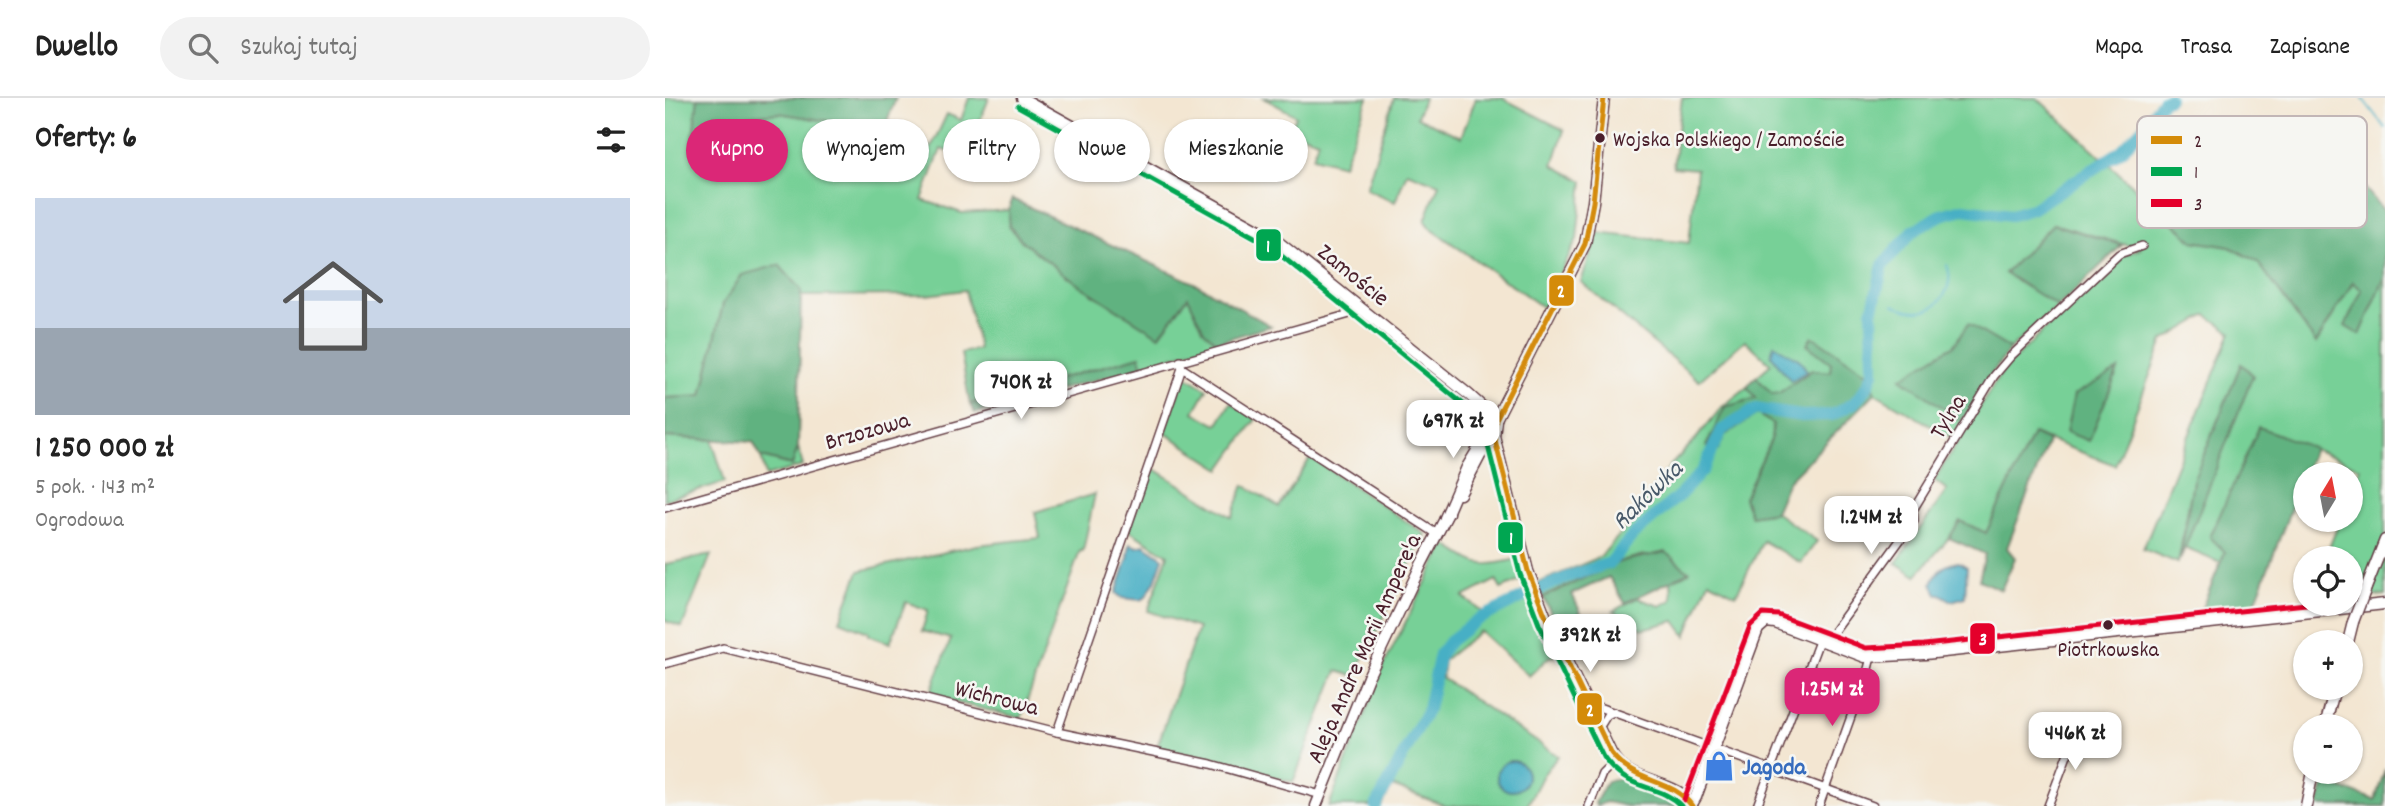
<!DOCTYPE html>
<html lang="pl">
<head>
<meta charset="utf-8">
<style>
  body { margin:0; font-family:Dekko,sans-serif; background:#f2f2f2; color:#222; height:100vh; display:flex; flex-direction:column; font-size:26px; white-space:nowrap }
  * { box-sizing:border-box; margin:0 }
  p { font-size:23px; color:#767676 }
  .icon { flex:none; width:38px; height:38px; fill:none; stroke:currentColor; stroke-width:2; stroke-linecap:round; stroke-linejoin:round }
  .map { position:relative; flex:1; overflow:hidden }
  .sheet { display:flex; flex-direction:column; background:#fff; width:665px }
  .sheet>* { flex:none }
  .banner { position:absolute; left:21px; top:21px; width:665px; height:63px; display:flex; gap:14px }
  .needle { width:46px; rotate:10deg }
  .tools { position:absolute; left:1628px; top:364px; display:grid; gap:14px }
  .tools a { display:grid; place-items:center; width:70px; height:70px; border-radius:50%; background:#fff; box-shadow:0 2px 5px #0004; font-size:35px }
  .price { position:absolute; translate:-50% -60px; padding:0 16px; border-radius:14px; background:#fff; color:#222; font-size:23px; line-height:46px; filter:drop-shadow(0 2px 4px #0008) }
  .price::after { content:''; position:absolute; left:50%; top:42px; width:21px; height:16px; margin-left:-10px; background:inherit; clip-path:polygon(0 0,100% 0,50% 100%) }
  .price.selected { background:#db2777; color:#fff }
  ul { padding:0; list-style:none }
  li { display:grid; align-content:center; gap:14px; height:371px; padding:0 35px }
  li+li { border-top:2px solid #e0e0e0 }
  li span { display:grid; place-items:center; height:217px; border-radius:0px; color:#555 }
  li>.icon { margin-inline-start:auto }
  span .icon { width:126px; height:126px; fill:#fffc; stroke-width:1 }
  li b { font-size:30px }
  h2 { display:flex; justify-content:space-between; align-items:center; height:84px; padding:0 35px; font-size:30px }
  .pill { padding:0 24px; border-radius:32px; background:#fff; box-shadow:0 2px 5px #0004; font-size:24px; line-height:63px }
  .pill.selected { background:#db2777; color:#fff }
  header { display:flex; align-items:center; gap:42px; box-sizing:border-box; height:98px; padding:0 35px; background:#fff; border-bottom:2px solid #e0e0e0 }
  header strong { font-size:33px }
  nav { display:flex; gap:38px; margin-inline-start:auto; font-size:24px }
  .search { width:490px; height:63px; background:#f2f2f2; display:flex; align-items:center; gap:18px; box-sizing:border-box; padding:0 24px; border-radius:38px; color:#767676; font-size:26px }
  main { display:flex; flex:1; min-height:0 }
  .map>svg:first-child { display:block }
</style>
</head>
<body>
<header>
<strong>Dwello</strong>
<div class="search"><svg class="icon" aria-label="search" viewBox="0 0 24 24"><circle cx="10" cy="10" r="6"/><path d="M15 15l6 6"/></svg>Szukaj tutaj</div>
<nav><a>Mapa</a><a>Trasa</a><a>Zapisane</a></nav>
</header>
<main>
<section class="sheet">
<h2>Oferty: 6<svg class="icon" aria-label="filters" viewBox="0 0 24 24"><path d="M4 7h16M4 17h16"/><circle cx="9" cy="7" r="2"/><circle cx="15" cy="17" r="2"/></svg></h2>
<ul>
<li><span style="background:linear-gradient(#c9d6e8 60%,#9aa5b1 0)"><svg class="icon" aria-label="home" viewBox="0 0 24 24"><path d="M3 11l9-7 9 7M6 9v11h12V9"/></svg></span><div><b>1 250 000 zł</b><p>5 pok. · 143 m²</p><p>Ogrodowa</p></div></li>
</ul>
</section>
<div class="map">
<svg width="1720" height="708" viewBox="0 0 1720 708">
  <rect width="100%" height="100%" fill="#f6f6f2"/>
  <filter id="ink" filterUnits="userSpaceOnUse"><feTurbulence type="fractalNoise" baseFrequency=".0143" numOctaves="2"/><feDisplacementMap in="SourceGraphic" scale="14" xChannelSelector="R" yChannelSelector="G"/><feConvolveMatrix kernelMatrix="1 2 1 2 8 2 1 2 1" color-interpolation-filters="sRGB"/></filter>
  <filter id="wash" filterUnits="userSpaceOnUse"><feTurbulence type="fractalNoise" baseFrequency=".00686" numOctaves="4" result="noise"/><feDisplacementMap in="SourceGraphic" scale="28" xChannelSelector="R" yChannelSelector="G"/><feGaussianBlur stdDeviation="1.57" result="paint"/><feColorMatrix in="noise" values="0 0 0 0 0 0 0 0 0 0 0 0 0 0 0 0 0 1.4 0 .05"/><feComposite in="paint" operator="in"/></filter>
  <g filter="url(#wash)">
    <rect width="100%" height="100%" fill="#f3e6d2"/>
    <g fill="#77d097" stroke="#607861" stroke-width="2">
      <path d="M0,0H33L26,52L42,53L70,48L84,18L114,15L181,26L201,43L219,37L222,23L243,42L266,50L282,16L296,22L304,0H324L300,60L276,51L257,102L297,115L344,112V128L358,144L411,185L494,238L523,198L539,233L552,244L478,269L475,258L305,306L296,255L314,251L300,192L261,197L136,198V192L77,177L58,206L37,299L0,300Z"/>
      <path d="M599,0H703L678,67L648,59L653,42L624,33L631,18Z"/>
      <path d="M729,0H759L752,19L796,39L811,0H837L899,32L888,67L918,83L912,141L879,210L765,130L760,123L774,86L742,74L730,104L701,91Z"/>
      <path d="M1017,0H1372L1528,143L1565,149L1593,164L1652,244L1688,184L1697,192L1695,236L1720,179V497L1685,501V460H1660L1675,422H1685V396L1695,370L1629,343L1556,465L1519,450L1588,277L1576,266L1528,383L1513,465L1478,451L1566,234L1542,217L1498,243L1450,367L1368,336L1321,435L1295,423L1284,440L1251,478L1231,465L1282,392L1269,382L1338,272L1455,158L1475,151L1388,126L1340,175L1393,209L1345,251L1303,226L1289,247L1237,280L1298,324L1287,340L1210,295L1202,275L1167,265L1165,274L1147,272L1114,295L1106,297L1091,279L1106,266L1080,242L1034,283L916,184L932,135L1024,145L1032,71L1008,69Z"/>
      <path d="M519,277L542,291L529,314L552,327L566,304L591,321L556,371L500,335Z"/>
      <path d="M1082,289L1092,300L1060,309L1052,326L1060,337L1092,316L1108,326L1106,342L1079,400L1086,418L1110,414L1152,443L1136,465L1098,443L1071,497L1044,483L1021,538L1010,523L977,531L948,513L972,500L995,508L1007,502L1006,483L1024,473L978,457L957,463L878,499L873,485L935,459L976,413L974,410L1006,367L1030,342L1057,309Z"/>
      <path d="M0,339L47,342L60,384L0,402Z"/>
      <path d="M133,349L138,368L101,378L96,359L126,367Z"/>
      <path d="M646,359L760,436L689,578L672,573L628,684L492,649L533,530L483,513L503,457L463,432L488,370L567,419L579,387L614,409Z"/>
      <path d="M430,396L418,453H415L356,620L264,598L286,541L257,533L263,512L241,504L225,545L203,537V534L175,523L194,473L312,447L375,440L370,414Z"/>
      <path d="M780,446C814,467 812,471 852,461L859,481L836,491L831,482L798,499L826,520L865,500L869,517L890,558L884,559L864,578L815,533L779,562L777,580L893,658L878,677L862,708H781L727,688L717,708H664L719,567Z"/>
      <path d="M46,457L17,529L0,523V466Z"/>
    </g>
    <g fill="#61b280" stroke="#566856" stroke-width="2">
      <path d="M33,0H231L222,23L219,37L201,43L181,26L114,15L84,18L70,48L42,53H26Z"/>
      <path d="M1652,32L1701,72L1694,83L1720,114V179L1695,237L1680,228L1697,192L1688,184L1651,245L1593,164L1565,149L1528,143L1508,124L1543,36L1580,33L1642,54Z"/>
      <path d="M347,101L533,187L606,228L552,244L539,233L523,199L494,238L411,185L358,144L344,128V112Z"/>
      <path d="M1388,126L1457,147L1393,209L1340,175Z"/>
      <path d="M114,167L136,192L133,349L127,367L96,359L88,344L0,339V300L37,298L58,206L77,177Z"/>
      <path d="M1303,226L1345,251L1328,274L1298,324L1236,280L1289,247Z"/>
      <path d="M1147,238L1202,275L1210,295L1123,383L1110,414L1086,418L1079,400L1106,342L1108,326L1092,316L1060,337L1052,354L1041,348L1060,309L1091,300L1082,289L1091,279L1107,296L1114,295L1147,272L1165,274L1166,265L1142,247Z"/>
      <path d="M475,258L478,269L310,315L305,306Z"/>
      <path d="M1576,266L1588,277L1515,462L1528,383Z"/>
      <path d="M1453,272L1424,343L1401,334L1409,297Z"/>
      <path d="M1594,329L1649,350L1588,510L1534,517L1560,454L1545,439Z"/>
      <path d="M1368,336L1383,343L1342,450L1350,460L1336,492L1314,482L1320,456L1284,440L1295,423L1321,435Z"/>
      <path d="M1001,454L1024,474L960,505L944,479L907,496L916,515L892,528L878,499L957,463Z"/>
      <path d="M1720,671V708H1653L1660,684L1710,702Z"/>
      <path d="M955,680L1006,698L1016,708H962L941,704L931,708L930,705L942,683Z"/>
    </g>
    <g fill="#46afc5" stroke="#486778" stroke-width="2">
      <path d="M1109,247L1135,262L1142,273L1126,283L1106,257Z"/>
      <path d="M465,446L472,449L479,447L498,460L490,483L480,500L475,502L457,500L451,495L463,460Z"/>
      <path d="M1294,464L1302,469L1300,499L1287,503L1275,496H1272L1267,486C1272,473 1279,466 1294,464Z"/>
      <circle cx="847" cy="678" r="15"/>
    </g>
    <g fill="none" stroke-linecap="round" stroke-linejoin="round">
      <g stroke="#46afc5" stroke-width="2">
        <path d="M1697,0L1720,30"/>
        <path d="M1229,207C1237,210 1243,213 1252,213C1275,213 1290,188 1282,167"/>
      </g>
      <g stroke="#46afc5" stroke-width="12">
        <path d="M875,491L905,478L945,465L968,437L1016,396L1038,372L1057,332L1091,311L1137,318L1167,317L1189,305L1203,287L1208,275L1207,214L1218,167L1248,133L1276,117L1298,111L1346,117L1367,111L1456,53L1477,31L1497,4L1504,0"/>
        <path d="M711,708L763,611L775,556L785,543L812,522L866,495"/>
      </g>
    </g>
  </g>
  <g filter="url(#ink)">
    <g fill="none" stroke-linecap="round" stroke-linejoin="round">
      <g stroke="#633d44" stroke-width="10">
        <g id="street">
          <path d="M517,270L772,436"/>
          <path d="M0,410L685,216L696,209"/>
          <path d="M1162,546L1169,533L1249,423L1248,412L1329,278L1346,258L1454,156L1477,148"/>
          <path d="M0,566L58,550L392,634L546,666L656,697"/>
          <path d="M923,608L928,607L1208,708"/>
          <path d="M934,630L942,617L948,614"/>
          <path d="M392,634L517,270L515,263"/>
          <path d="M1391,636L1402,654"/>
          <path d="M924,708L937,676L950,663"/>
          <path d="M1092,708L1154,543"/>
          <path d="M1154,708L1203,571L1206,559"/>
          <path d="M1383,708L1406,647L1413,644L1443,654"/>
        </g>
      </g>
      <g stroke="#633d44" stroke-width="13">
        <g id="secondary">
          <path d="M357,0L607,139L803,296L831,321"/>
          <path d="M831,321L829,338L863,473L882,522L946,655C964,689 1014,680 1027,708"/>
          <path d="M795,396L827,335"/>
          <path d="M780,420L802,369L831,321L920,146L928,104L939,0"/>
          <path d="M1701,490L1720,442"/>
          <path d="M1683,544L1688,524"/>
          <path d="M1660,628L1670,590"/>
          <path d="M1027,706L1031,699L1093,531L1101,524L1110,525L1200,559L1260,556L1720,506"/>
          <path d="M651,708L703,579L757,465L783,415"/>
          <path d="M1641,708L1648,674"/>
        </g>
      </g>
      <use href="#street" stroke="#fff" stroke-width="7"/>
      <use href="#secondary" stroke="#fff" stroke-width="10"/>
      <g stroke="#633d44" stroke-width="13" stroke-linecap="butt">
        <path id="secondary-bridge" d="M1688,524L1701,490"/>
      </g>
      <use href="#secondary-bridge" stroke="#fff" stroke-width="10"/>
      <g stroke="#f6f6f2" stroke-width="10">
        <path id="bus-1" d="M939,0L928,104L920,146L831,321L829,338L863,473L882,522L946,655C970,687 1006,679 1027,708"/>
      </g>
      <g stroke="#f6f6f2" stroke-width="10">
        <g id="bus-2">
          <path d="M353,8L602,146L825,328"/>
          <path d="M822,320L821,340L855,476L874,526L938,659C963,695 993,684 1016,708"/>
        </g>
      </g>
      <g stroke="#f6f6f2" stroke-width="10">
        <path id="bus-3" d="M1019,702L1085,528L1098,516L1113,517L1201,550L1259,547L1641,506"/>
      </g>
      <use href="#bus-1" stroke="#d48b09" stroke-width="5"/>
      <use href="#bus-2" stroke="#00a651" stroke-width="5"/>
      <use href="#bus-3" stroke="#e4002b" stroke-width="5"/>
    </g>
  </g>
  <defs>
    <g id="shop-bare" transform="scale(2.415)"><path d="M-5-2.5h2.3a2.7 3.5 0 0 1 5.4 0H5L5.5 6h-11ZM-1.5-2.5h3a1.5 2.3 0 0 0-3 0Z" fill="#3f7fe0" stroke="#f6f6f2" stroke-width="2.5" paint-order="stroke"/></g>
  </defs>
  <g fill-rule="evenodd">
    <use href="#shop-bare" x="1054" y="668"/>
  </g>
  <g fill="#4a1f2b" stroke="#f6f6f2" stroke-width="2.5">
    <circle cx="935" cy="40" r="6"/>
    <circle cx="1443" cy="527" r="6"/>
  </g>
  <g text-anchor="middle" stroke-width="5" stroke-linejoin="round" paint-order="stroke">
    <g font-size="22" fill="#4a1f2b" stroke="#f6f6f2" text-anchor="start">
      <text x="948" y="48">Wojska Polskiego / Zamoście</text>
      <text x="1443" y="558" text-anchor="middle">Piotrkowska</text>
    </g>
    <g font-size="24" fill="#4a1f2b" stroke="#f6f6f2">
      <text transform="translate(689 176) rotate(39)" y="8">Zamoście</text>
      <text transform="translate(1282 318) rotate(-58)" y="8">Tylna</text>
      <text transform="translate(202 332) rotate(-16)" y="8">Brzozowa</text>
      <text transform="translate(698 550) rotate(-66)" y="8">Aleja Andre Marii Ampere'a</text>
      <text transform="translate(332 599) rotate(14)" y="8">Wichrowa</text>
    </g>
    <g font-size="24" font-weight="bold" fill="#366cbe" stroke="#f6f6f2" text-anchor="start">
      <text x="1077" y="676">Jagoda</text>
    </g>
    <g font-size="26" font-style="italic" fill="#485969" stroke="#f6f6f2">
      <text transform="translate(981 396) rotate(-44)" y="9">Rakówka</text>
    </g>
  </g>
  <rect x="1472" y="18" width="230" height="112" rx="10" fill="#f6f6f2" stroke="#c2b6b6" stroke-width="2"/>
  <rect x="1486" y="38" width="31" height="8" fill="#d48b09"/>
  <rect x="1486" y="69" width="31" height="9" fill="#00a651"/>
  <rect x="1486" y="101" width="31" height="8" fill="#e4002b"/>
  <g font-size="19" fill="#4a1f2b">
    <text x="1529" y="49">2</text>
    <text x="1529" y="80">1</text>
    <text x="1529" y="112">3</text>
  </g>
  <g stroke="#f6f6f2" stroke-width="2.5">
    <rect x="590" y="130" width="27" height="34" rx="7" fill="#00a651"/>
    <rect x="883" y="176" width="27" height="33" rx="7" fill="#d48b09"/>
    <rect x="832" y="423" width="27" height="33" rx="7" fill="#00a651"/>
    <rect x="1304" y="524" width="27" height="33" rx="7" fill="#e4002b"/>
    <rect x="911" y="594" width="27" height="34" rx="7" fill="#d48b09"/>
  </g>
  <g font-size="19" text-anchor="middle" font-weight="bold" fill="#fff">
    <text x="603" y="154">1</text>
    <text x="896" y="199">2</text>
    <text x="846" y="446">1</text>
    <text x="1318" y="547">3</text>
    <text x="925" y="618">2</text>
  </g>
</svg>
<div class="tools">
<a><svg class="needle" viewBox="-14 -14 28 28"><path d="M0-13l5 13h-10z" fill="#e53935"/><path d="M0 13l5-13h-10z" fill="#767676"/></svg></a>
<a><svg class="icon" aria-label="locate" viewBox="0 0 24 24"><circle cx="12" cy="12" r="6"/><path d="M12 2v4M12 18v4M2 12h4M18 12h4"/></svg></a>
<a>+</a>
<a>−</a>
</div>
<b class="price" style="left:356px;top:323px">740K zł</b>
<b class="price" style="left:788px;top:362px">697K zł</b>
<b class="price" style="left:1206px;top:458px">1.24M zł</b>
<b class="price" style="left:925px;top:576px">392K zł</b>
<b class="price selected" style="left:1167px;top:630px">1.25M zł</b>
<b class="price" style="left:1410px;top:674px">446K zł</b>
<div class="banner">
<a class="pill selected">Kupno</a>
<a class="pill">Wynajem</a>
<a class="pill">Filtry</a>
<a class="pill">Nowe</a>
<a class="pill">Mieszkanie</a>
</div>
</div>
</main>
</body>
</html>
